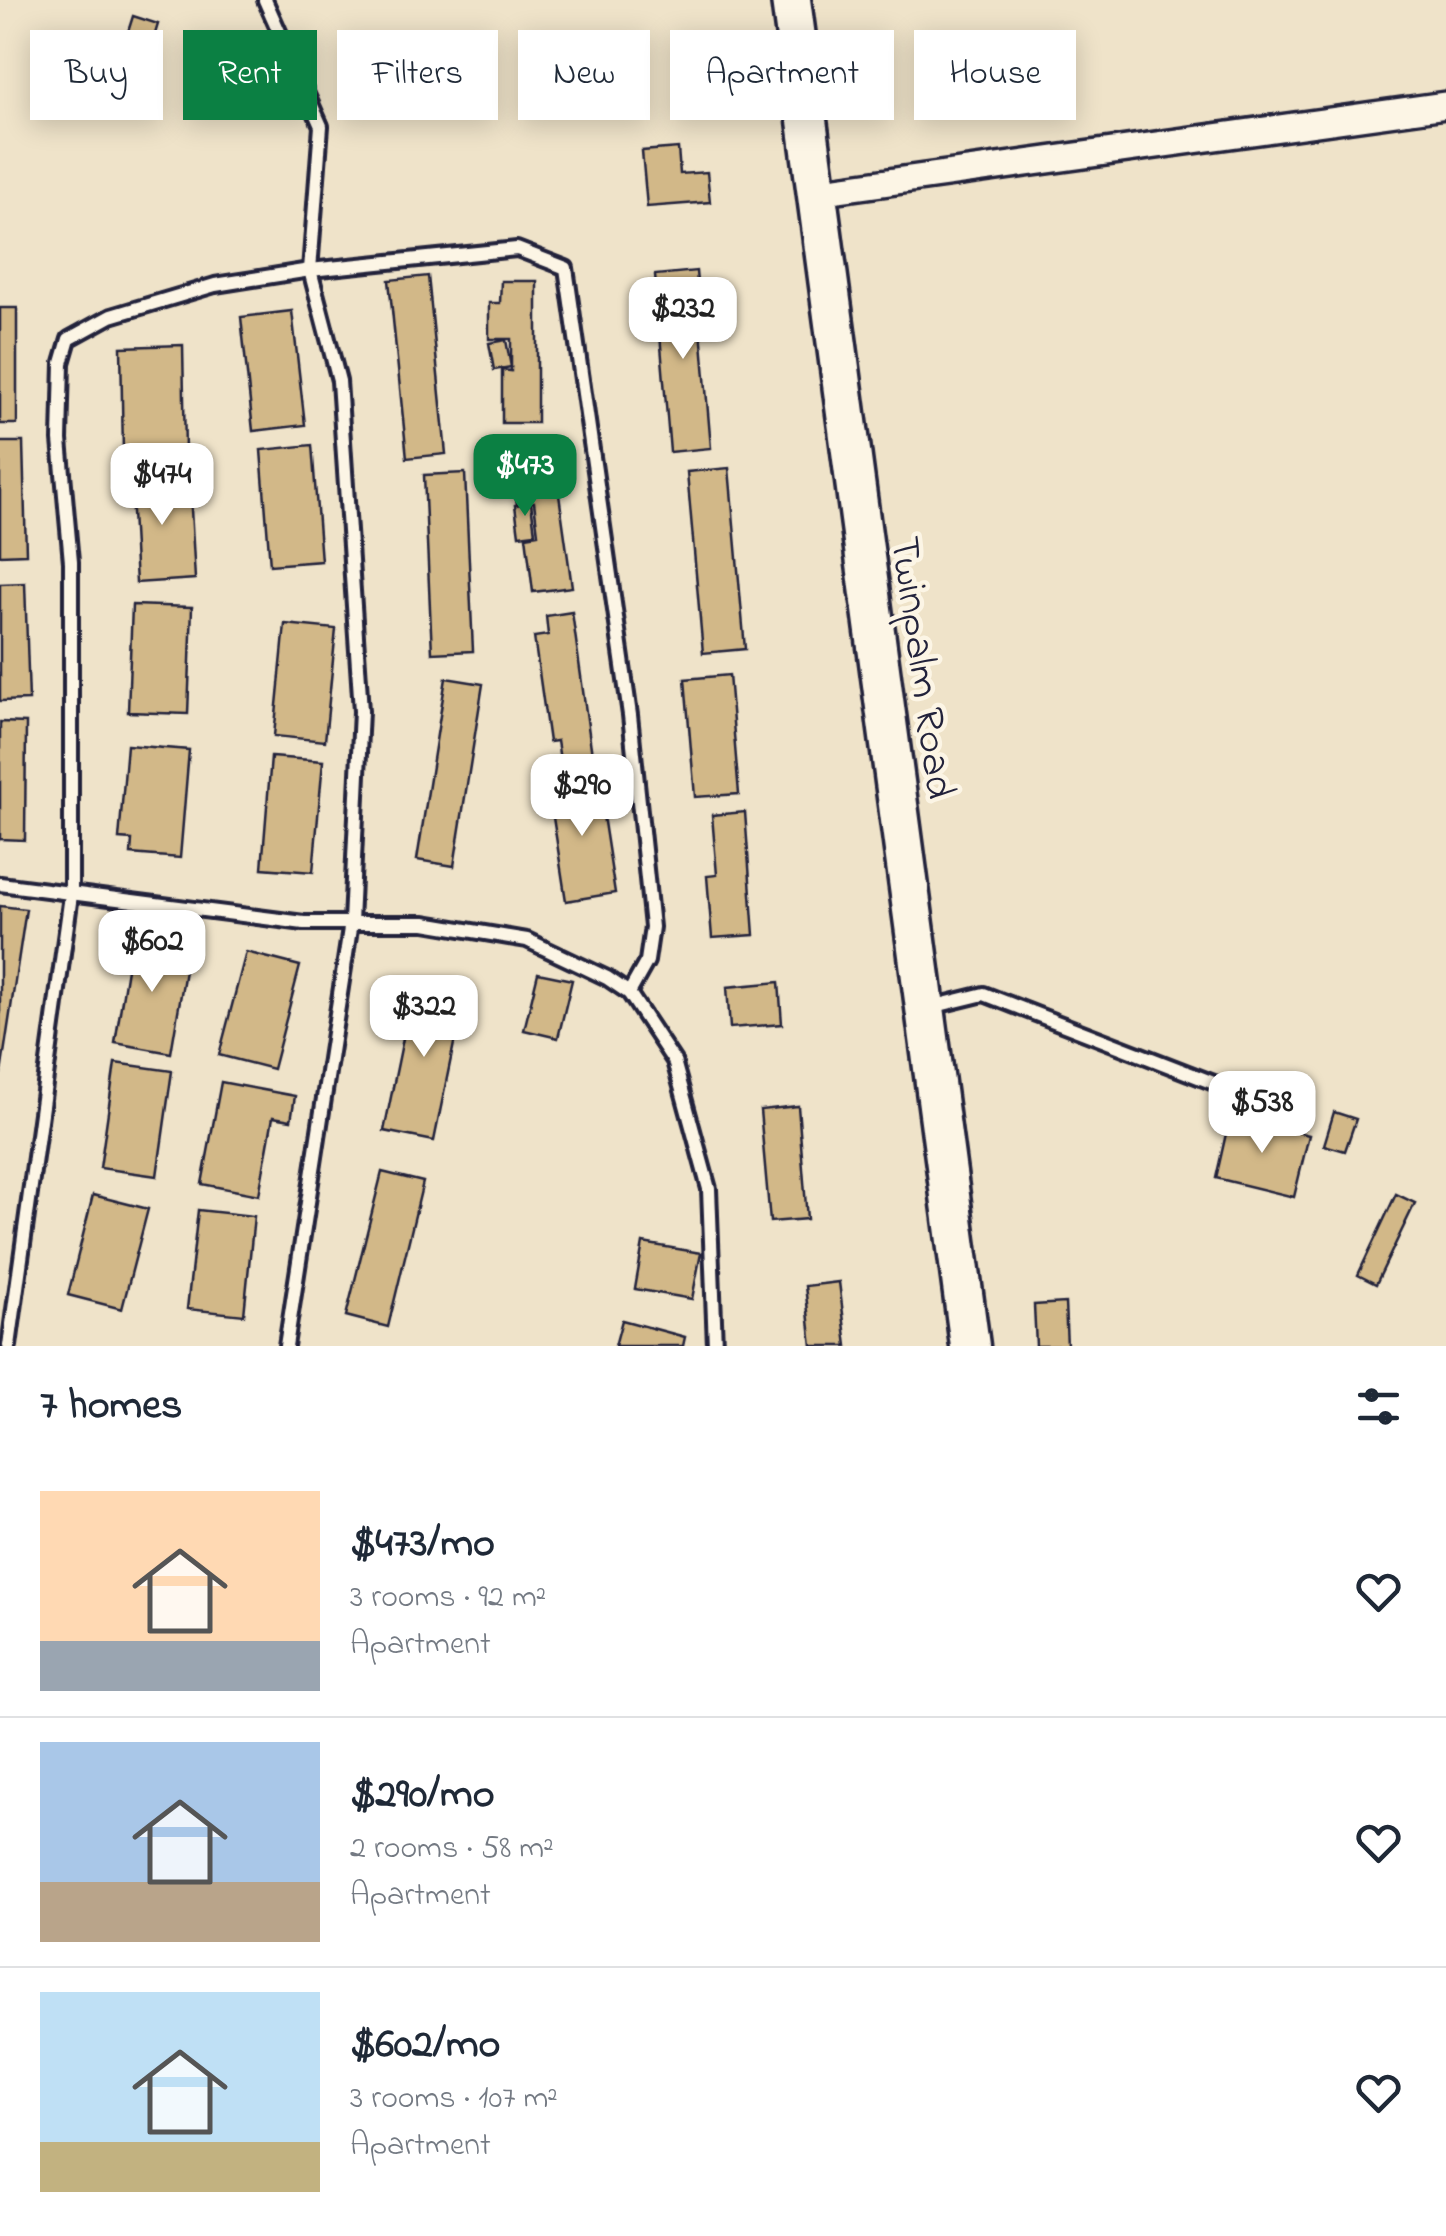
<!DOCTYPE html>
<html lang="en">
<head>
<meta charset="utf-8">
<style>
  body { margin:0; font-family:"Indie Flower",sans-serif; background:#f6f6f7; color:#1f2937; height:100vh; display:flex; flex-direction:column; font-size:38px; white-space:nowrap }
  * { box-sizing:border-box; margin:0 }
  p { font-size:32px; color:#747a83 }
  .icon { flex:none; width:55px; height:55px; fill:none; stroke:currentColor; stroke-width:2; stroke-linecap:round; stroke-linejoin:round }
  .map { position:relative; height:1346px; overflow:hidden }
  .sheet { display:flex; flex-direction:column; background:#fff; flex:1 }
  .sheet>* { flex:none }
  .guide { position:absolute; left:30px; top:30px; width:1388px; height:90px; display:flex; gap:20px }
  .price { position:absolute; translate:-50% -85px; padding:0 22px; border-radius:20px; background:#fff; color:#222; font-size:32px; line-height:65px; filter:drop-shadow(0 2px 5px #0008) }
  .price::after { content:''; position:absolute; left:50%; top:60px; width:30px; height:22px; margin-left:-15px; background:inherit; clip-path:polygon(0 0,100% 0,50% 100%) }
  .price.on { background:#0b8043; color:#fff }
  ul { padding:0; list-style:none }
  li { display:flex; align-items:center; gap:30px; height:250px; padding:0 40px }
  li+li { border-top:2px solid #e0e1e3 }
  li span { display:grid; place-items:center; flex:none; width:280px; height:200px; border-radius:0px; color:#555 }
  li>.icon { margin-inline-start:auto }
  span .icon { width:120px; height:120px; fill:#fffc; stroke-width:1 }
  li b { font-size:42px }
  h2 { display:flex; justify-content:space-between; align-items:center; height:120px; padding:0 40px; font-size:42px }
  .pill { padding:0 35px; border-radius:0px; background:#fff; box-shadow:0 5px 25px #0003; font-size:35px; line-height:90px }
  .pill.on { background:#0b8043; color:#fff }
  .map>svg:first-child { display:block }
</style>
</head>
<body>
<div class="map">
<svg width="1446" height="1346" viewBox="0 0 1446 1346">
  <rect width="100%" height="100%" fill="#efe3c9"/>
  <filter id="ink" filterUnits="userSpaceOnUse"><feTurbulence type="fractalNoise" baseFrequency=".01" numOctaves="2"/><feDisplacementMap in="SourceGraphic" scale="20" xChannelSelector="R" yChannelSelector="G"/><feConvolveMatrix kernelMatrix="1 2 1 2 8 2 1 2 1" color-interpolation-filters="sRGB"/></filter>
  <g filter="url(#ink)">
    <g fill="#d2b888" stroke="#22223b" stroke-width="2.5">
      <path d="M133,16L158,24L140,84L114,76Z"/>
      <path d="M678,148L680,174L707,172L710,202L647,207L642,151Z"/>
      <path d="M696,271L711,448L670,452L655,275Z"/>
      <path d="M428,276L446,454L407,458L389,280Z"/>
      <path d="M501,281H537V423H502V370L511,371V339H489V303H500Z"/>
      <rect x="0" y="308" width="17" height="116"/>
      <path d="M292,311L305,425L253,431L241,317Z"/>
      <path d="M506,340L511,367L494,370L489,343Z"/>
      <path d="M183,345L185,452L123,453L121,347Z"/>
      <path d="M0,442H23L26,554L0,555Z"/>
      <path d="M312,445L321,561L270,565L261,450Z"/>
      <path d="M552,445L572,587L533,592L526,536L538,534L534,502L517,505L512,469L527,467L525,449Z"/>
      <path d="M729,468L745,649L703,653L687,472Z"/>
      <path d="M465,473L473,651L432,653L424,475Z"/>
      <path d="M189,474L195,579L136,583L130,477Z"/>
      <path d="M531,503L535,533L519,535L515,505Z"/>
      <path d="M25,583L29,700L0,701V584Z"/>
      <path d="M132,605L192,607L188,714L128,712Z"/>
      <path d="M572,612L592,755L560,760L557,741L549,742L534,637L548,635L546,616Z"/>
      <path d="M285,624L336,629L325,741L274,736Z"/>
      <path d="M729,675L739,794L695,797L685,679Z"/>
      <path d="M446,678L483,684L454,866L417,860Z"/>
      <path d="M0,722L26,723L25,840L0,839Z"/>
      <path d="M127,745L189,750L180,858L131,854L132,840L119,839Z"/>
      <path d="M271,757L323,761L313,872L262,868Z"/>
      <path d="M597,777L615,893L566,901L548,785Z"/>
      <path d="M745,812L754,935L712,938L707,876L717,875L712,815Z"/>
      <path d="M0,906L26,909L0,1080Z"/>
      <path d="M132,938L189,947L171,1053L115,1043Z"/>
      <path d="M246,952L300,966L273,1069L219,1055Z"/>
      <path d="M538,973L572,980L558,1038L524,1030Z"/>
      <path d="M415,980L465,990L434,1141L384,1131Z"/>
      <path d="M779,982L782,1024L730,1028L727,987Z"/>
      <path d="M115,1063L172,1071L157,1176L100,1168Z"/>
      <path d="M221,1082L295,1096L291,1120L273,1117L259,1195L202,1184Z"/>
      <path d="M798,1106L807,1219L770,1222L760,1110Z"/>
      <path d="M1334,1112L1356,1119L1345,1151L1324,1145Z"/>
      <path d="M1230,1116L1309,1135L1294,1197L1216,1178Z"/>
      <path d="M382,1172L423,1182L388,1327L346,1316Z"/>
      <path d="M1396,1194L1415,1203L1376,1284L1358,1275Z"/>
      <path d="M93,1195L148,1209L122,1309L68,1295Z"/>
      <path d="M198,1210L254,1216L244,1315L187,1309Z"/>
      <path d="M643,1243L701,1253L692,1299L635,1289Z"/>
      <path d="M839,1282L847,1346H812L805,1286Z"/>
      <path d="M1065,1303L1067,1346H1036L1034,1305Z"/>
      <path d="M622,1320L685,1337L683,1346H615Z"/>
    </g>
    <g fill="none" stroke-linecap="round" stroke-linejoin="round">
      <g stroke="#22223b" stroke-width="20">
        <g id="lane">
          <path d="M265,0L321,126L310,270L339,381L361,711L351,922L286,1346"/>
          <path d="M0,884L304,923H425L527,940L607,978L629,993L674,1061L709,1189L715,1346"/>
          <path d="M927,1008L984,994L1286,1111"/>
          <path d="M9,1346L71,895V562L60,440L62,363L69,339L111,316L215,285L310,270L517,249L566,268L630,715L652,927L647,961L629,993"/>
        </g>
      </g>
      <g stroke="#22223b" stroke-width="32">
        <path id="street" d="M816,192L1446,105"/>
      </g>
      <g stroke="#22223b" stroke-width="45">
        <path id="secondary" d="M791,0L970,1346"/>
      </g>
      <use href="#lane" stroke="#fcf5e5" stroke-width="12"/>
      <use href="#street" stroke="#fcf5e5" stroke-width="25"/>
      <use href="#secondary" stroke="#fcf5e5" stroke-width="38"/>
    </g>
  </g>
  <g text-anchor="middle" stroke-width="9" stroke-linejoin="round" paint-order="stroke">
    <g font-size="42" fill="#22223b" stroke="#fcf5e5">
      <text transform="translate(925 667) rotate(82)" y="15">Twinpalm Road</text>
    </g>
  </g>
</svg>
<b class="price" style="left:683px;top:362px">$232</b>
<b class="price on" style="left:525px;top:519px">$473</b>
<b class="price" style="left:162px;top:528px">$474</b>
<b class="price" style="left:582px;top:839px">$290</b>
<b class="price" style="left:152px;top:995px">$602</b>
<b class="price" style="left:424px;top:1060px">$322</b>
<b class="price" style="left:1262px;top:1156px">$538</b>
<div class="guide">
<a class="pill">Buy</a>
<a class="pill on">Rent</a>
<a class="pill">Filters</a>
<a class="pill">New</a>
<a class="pill">Apartment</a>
<a class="pill">House</a>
</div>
</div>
<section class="sheet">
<h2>7 homes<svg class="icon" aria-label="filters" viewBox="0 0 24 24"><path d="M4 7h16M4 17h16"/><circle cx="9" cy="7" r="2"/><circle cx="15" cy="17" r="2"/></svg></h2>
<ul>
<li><span style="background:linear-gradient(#ffd9b3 75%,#9aa5b1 0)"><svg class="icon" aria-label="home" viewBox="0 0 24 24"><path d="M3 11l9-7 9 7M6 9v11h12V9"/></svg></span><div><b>$473/mo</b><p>3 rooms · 92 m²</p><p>Apartment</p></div><svg class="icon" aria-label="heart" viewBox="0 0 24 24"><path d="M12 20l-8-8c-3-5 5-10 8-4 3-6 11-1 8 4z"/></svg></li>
<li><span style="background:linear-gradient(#a9c7e8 70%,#b9a48a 0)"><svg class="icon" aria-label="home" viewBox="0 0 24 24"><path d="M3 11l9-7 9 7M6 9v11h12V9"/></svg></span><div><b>$290/mo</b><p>2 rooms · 58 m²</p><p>Apartment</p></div><svg class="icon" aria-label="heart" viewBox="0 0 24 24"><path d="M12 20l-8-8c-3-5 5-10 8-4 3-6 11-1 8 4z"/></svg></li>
<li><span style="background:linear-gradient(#bfe0f5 75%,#c2b280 0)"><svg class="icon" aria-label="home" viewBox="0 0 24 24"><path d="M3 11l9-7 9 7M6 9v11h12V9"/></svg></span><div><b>$602/mo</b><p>3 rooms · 107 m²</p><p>Apartment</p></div><svg class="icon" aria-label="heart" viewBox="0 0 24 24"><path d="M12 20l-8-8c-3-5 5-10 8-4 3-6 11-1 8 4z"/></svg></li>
</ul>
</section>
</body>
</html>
